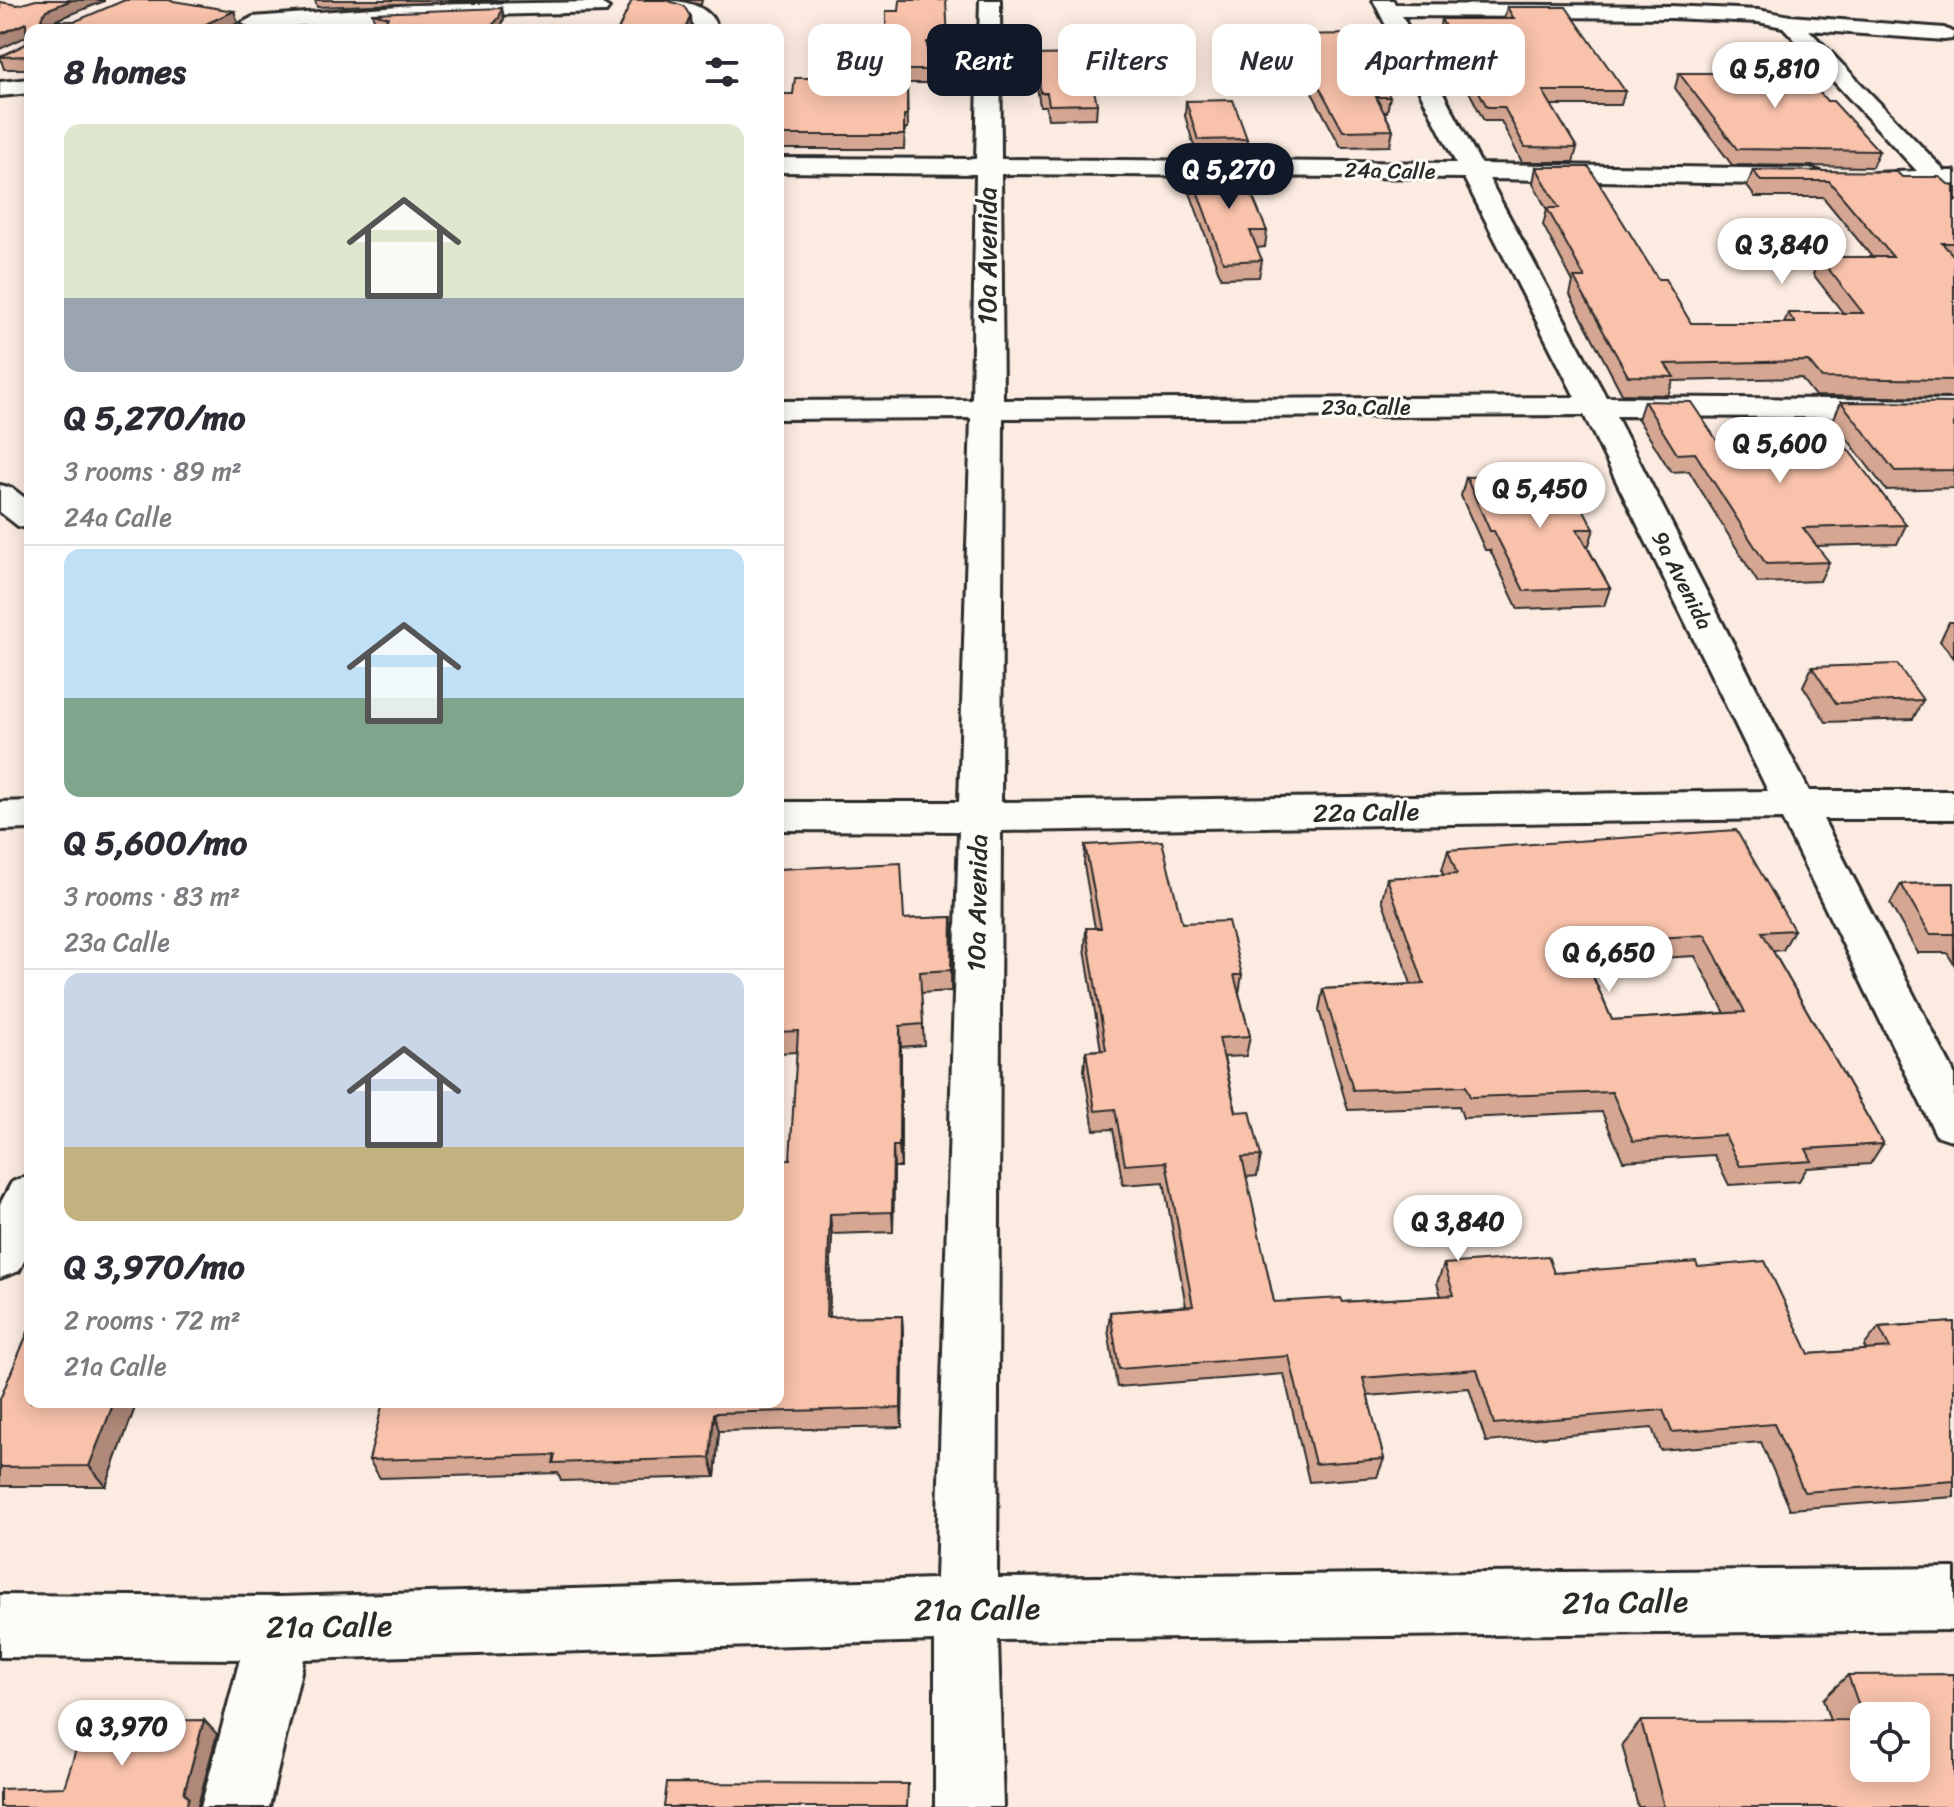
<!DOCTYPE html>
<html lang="en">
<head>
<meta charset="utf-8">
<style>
  body { margin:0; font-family:Sriracha,sans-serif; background:#f2f2f3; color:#2b2b33; height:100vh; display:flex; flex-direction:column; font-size:30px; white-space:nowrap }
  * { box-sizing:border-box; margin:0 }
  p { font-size:26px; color:#7c7c81 }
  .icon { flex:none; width:44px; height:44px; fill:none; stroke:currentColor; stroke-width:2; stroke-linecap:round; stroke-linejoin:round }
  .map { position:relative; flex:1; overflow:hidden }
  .sheet { position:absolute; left:24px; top:24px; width:760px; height:1384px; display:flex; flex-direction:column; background:#fff; border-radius:16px; box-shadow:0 4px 20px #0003 }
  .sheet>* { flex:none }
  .hud { position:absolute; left:808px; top:24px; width:760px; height:72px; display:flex; gap:16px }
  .buttons { position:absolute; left:1850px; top:1702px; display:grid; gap:16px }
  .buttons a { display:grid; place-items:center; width:80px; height:80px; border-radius:16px; background:#fff; box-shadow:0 4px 20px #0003; font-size:40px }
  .price { position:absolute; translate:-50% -68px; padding:0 18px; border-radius:28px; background:#fff; color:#222; font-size:26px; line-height:52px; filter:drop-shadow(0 2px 4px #0008) }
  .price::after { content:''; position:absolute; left:50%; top:48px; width:24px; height:18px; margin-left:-12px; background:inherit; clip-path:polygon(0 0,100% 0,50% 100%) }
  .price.selected { background:#111827; color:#fff }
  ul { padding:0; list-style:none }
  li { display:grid; align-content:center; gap:16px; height:424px; padding:0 40px }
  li+li { border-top:2px solid #e1e1e2 }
  li span { display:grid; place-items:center; height:248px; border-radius:16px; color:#555 }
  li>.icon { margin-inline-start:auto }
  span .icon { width:144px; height:144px; fill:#fffc; stroke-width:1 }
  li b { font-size:34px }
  h2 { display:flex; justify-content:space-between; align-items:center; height:96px; padding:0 40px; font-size:34px }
  .chip { padding:0 28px; border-radius:16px; background:#fff; box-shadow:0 4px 20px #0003; font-size:28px; line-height:72px }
  .chip.selected { background:#111827; color:#fff }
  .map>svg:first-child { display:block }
</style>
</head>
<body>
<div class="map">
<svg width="1954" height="1807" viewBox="0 0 1954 1807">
  <rect width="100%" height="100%" fill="#fcebe0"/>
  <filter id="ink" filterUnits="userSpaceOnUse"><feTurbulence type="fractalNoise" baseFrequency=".0125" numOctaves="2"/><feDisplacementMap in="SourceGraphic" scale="16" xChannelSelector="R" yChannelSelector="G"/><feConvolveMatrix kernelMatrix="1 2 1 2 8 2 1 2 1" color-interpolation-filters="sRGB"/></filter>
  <g filter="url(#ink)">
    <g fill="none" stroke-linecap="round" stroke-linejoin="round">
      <g stroke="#2b2b2b" stroke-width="6">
        <g id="minor">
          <path d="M647,0C675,0 709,0 718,30H696L688,16L650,4Z"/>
          <path d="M980,0H1000L1001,159L1456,163L1373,0H1393L1395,4L1670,6L1758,10L1790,16L1944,28L1954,33L1952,39L1944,40L1809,30L1945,171H1954V199C1943,200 1938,194 1932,186L1875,183L1871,178L1875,173L1917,171L1783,27L1758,22L1670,18L1402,16L1481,164L1812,169L1821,172L1825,177L1821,182L1812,185L1489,179L1606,397L1954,400V418L1616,416L1809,791H1954V819H1823L1954,1073V1141L1936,1135L1782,819L1001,831L997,1578L1954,1568V1630L998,1640L1003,1807H935V1641L304,1659L269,1807H201L240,1659L0,1657V1595L280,1597L936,1579L959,831L778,830V802H959L971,418L778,419V401L972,400L976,174L778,172V158L976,159ZM1001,174L1464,178L1575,397L1003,400ZM1584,415L1768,791L1001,802L1003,418Z"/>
          <path d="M599,2L609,8L606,12L412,17L253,29L242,23L253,17L412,5Z"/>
          <path d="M30,79V93L0,96V82Z"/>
          <path d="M0,485L12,488L30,502V529L18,526L0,512Z"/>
          <path d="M30,801V829L0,830V802Z"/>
          <path d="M30,1175V1249L19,1271L0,1278V1204L12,1182Z"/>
        </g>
      </g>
      <use href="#minor" fill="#fdfcf7" fill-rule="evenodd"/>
    </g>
    <g fill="#d5a793" stroke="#2b2b2b" stroke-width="2" fill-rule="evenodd">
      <path d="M315,0H508L317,7Z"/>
      <path d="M680,0H702L701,5Z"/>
      <path d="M104,1L54,21H76L234,11L238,23L222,30H30V69H4L0,57L26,44V37L18,5Z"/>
      <path d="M1507,7L1625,91L1621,105H1551L1577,148L1573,162H1522L1501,121H1484L1439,32L1441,19H1504Z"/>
      <path d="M372,13L504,18L501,28L382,25L375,23Z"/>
      <path d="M886,30L948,42V54L928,55L929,83H907L908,128H905L904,149H778V94H793L827,78L867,67Z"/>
      <path d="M1291,35L1390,97L1387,112H1384L1393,130L1390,146L1341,147L1289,50Z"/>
      <path d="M1034,55L1097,104L1096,118L1048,119L1046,106H1040L1034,68Z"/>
      <path d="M1732,62L1827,101L1879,151L1872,167L1732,165L1675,88L1679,73H1728Z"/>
      <path d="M1186,101L1247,139L1245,155L1197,156L1185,116Z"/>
      <path d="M1187,163L1228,176L1267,231L1265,247L1256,248L1262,260L1259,277L1221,278L1185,179Z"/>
      <path d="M1536,167L1658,279L1691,323H1784L1788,313H1843L1813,274L1819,257H1872L1823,197H1755L1747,186L1753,170L1902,177L1954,185V398L1815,396L1801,378L1673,381L1668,395L1622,394L1570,295L1573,282L1543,225L1547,210L1533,183Z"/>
      <path d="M1644,401L1718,442L1906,525L1897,544L1816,546L1829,562L1820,581L1758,583L1689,471L1671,472L1638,419Z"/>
      <path d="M1841,402L1954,403V488L1886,490L1833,420Z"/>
      <path d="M1466,477L1594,529L1588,548L1610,588L1604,606L1518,609L1490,550H1485L1461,496Z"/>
      <path d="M1949,622H1954V658L1940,641Z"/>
      <path d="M1812,667L1923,700L1913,719L1826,722L1803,686Z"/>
      <path d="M1085,845L1182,923L1242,975L1239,993L1250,1036L1246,1056L1224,1057L1236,1112L1261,1156L1257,1176L1246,1177L1274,1302H1343L1441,1296L1437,1283L1444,1264L1554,1273L1698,1267L1809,1354L1866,1350L1864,1346L1879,1327L1954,1322V1497L1790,1509L1761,1442L1660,1450L1652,1428L1486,1442L1469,1388L1367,1396L1384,1459L1377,1477L1309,1482L1284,1374L1117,1387L1108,1330L1110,1312L1186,1306L1164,1182L1123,1185L1113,1129L1094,1130L1084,1071L1086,1051L1101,1050L1085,949L1086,928H1095L1084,865Z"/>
      <path d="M1448,850L1794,930L1783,950L1773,951L1883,1144L1870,1164L1807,1168L1799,1181L1729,1185L1714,1155L1623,1161L1602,1112L1463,1118L1459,1106L1348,1110L1319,1010L1323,989L1411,984L1382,899L1387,878L1443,875L1442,870ZM1695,956L1725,1013L1612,1020L1587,962Z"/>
      <path d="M778,869L904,919L952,917L951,991L921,993L924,1045L901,1047V1167H894L893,1232L832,1234L829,1317L902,1316L903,1335L902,1427L719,1431L715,1477L561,1481L558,1473L380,1478L369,1460L778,1402L797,1052L778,1053Z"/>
      <path d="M1954,883V964L1947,953H1918L1890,904L1901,884Z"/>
      <path d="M0,1399L137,1402L106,1486H0Z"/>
      <path d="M1848,1675L1954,1807H1638L1622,1744L1641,1721H1830L1823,1699Z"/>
    </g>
    <g fill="#ae8878" stroke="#2b2b2b" stroke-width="2">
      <path d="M72,0H104V1L51,22L46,30L41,18L46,10Z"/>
      <path d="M502,8L504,18L501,28L499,30H488Z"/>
      <path d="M234,11L238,23L222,30H193Z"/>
      <path d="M690,16L691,30H685Z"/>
      <path d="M26,23L30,35L0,49V34Z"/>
      <path d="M952,917L953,938L951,991V970Z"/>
      <path d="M900,1026L901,1047V1167L899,1146Z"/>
      <path d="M893,1146L894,1167L893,1232L892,1212Z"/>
      <path d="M830,1214L832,1234L828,1337L826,1317Z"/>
      <path d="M902,1316L903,1335L902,1427L901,1408Z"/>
      <path d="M114,1402H137L106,1486L89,1466Z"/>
      <path d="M714,1413L719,1431L715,1477L710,1458Z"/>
      <path d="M204,1720L217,1734L198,1805L200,1807H186L184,1793Z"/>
    </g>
    <g fill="#f8c2ab" stroke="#2b2b2b" stroke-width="2" fill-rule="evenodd">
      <path d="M36,0H72L46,10L41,18L44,21H76L125,0H167L234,11L193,30H30V56L0,57L26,44V23L0,34V2L18,5Z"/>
      <path d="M632,0H666L684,6L690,16L685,30H618Z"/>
      <path d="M900,0H946L948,42H927L928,70H907V115H904V135H778V94H793L795,78H827L828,67H867L869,30H886V11H899Z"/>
      <path d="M1507,7H1566L1625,91H1543L1577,148L1525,147L1504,107H1487L1441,19H1514Z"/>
      <path d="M502,8L499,18L488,30H379L388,17L372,13Z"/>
      <path d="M1354,34L1390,97H1376L1393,130L1343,131L1291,35Z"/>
      <path d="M1086,54L1097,104L1049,105L1047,93H1041L1034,55Z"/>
      <path d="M1732,62H1792L1827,101H1833L1879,151L1737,149L1679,73H1741Z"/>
      <path d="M1233,100L1247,139L1198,140L1186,101Z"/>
      <path d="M1187,163H1222L1228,176H1244L1267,231H1250L1262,260L1223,262Z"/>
      <path d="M1536,167H1589L1658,279H1665L1691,323H1795L1788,313H1863L1819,257H1893L1829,181H1761L1753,170L1897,172L1902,177H1940L1948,184L1954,185V243H1942L1954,256V380L1822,378L1808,361L1665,364L1674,377L1628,376L1574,278H1585L1547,208H1559Z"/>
      <path d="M1644,401L1691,402L1718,442L1840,439L1906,525L1803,528L1829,562L1766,564L1695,453L1677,454Z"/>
      <path d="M1841,402L1954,403V470L1895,471Z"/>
      <path d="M1565,475L1594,529H1577L1610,588L1524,591L1494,531H1490L1466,477Z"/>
      <path d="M1897,664L1923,700L1836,703L1812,667Z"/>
      <path d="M1736,830L1794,930L1762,932L1883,1144L1806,1149L1812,1161L1740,1166L1725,1135L1633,1141L1612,1092L1470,1097L1466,1086L1353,1090L1323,989L1424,984L1387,878L1457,874L1448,850ZM1705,935L1745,1012L1612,1020L1578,943Z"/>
      <path d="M1162,841L1182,923L1228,921L1242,975H1234L1250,1036L1219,1038L1236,1112L1250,1111L1261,1156L1242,1157L1274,1302L1341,1298L1343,1302L1454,1295L1444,1264L1548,1256L1554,1273L1696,1262L1698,1267L1765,1261L1809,1354L1890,1348L1879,1327L1954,1322V1481L1804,1492L1774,1424L1672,1432L1663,1410L1494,1424L1477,1369L1363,1378L1384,1459L1315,1464L1289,1356L1119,1369L1110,1312L1193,1306L1166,1162L1125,1165L1115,1109L1095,1111L1086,1051L1106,1050L1086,928H1101L1085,845Z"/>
      <path d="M901,863L904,919L952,917L951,970L920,972L923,1024L900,1026L899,1146H893L892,1212L830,1214L826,1317L902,1316L901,1408L714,1413L710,1458L553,1463L555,1455L369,1460L383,1402H778V1160L790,1159L798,1031L778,1032V869Z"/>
      <path d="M1954,883V934H1930L1901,884Z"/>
      <path d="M30,1327V1402H114L89,1466L0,1467V1399Z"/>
      <path d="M1954,1674V1807H1664L1641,1721L1864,1720L1848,1675ZM1864,1716H1916V1768H1864Z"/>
      <path d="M204,1720L184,1793L189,1797L186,1807H0V1789L64,1787L85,1722Z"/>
      <path d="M667,1783L908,1784L907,1807H664Z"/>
    </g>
  </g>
  <g text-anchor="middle" stroke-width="6" stroke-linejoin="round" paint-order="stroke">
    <g font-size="22" fill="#2b2b2b" stroke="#fdfcf7">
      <text transform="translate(1390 170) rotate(1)" y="8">24a Calle</text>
      <text x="1366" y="415">23a Calle</text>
      <text transform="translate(1683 580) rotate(63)" y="8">9a Avenida</text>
    </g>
    <g font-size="26" fill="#2b2b2b" stroke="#fdfcf7">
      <text transform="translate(987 256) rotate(-90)" y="9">10a Avenida</text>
      <text transform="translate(1366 812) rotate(-1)" y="9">22a Calle</text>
      <text transform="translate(977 903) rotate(-89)" y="9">10a Avenida</text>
    </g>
    <g font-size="32" fill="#2b2b2b" stroke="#fdfcf7">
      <text transform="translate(1625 1602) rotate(-1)" y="11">21a Calle</text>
      <text transform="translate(977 1609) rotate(-1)" y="11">21a Calle</text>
      <text transform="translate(329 1626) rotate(-1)" y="11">21a Calle</text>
    </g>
  </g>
</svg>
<div class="buttons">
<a><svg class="icon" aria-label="locate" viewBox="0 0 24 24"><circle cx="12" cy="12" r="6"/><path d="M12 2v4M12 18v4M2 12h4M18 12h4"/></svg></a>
</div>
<b class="price" style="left:1775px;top:110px">Q 5,810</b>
<b class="price selected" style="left:1229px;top:211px">Q 5,270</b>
<b class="price" style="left:1782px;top:286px">Q 3,840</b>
<b class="price" style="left:1780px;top:485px">Q 5,600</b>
<b class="price" style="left:1540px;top:530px">Q 5,450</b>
<b class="price" style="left:1609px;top:994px">Q 6,650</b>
<b class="price" style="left:1458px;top:1263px">Q 3,840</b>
<b class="price" style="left:122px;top:1768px">Q 3,970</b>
<div class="hud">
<a class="chip">Buy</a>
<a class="chip selected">Rent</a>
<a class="chip">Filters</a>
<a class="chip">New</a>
<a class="chip">Apartment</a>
</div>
<section class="sheet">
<h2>8 homes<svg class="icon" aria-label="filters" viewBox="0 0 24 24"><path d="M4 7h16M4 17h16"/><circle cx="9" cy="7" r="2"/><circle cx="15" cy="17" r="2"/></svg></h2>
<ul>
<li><span style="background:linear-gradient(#dfe7d0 70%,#9aa5b1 0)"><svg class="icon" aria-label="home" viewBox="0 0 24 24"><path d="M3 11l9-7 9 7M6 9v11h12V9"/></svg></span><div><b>Q 5,270/mo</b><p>3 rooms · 89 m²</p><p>24a Calle</p></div></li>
<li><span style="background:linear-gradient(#bfe0f5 60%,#7fa58c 0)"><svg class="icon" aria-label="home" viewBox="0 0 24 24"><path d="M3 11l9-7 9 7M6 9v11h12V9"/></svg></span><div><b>Q 5,600/mo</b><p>3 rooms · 83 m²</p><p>23a Calle</p></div></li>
<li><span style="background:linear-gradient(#c9d6e8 70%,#c2b280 0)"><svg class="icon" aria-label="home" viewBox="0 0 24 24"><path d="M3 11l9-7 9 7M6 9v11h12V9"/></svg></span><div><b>Q 3,970/mo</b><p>2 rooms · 72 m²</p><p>21a Calle</p></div></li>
</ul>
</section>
</div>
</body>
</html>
